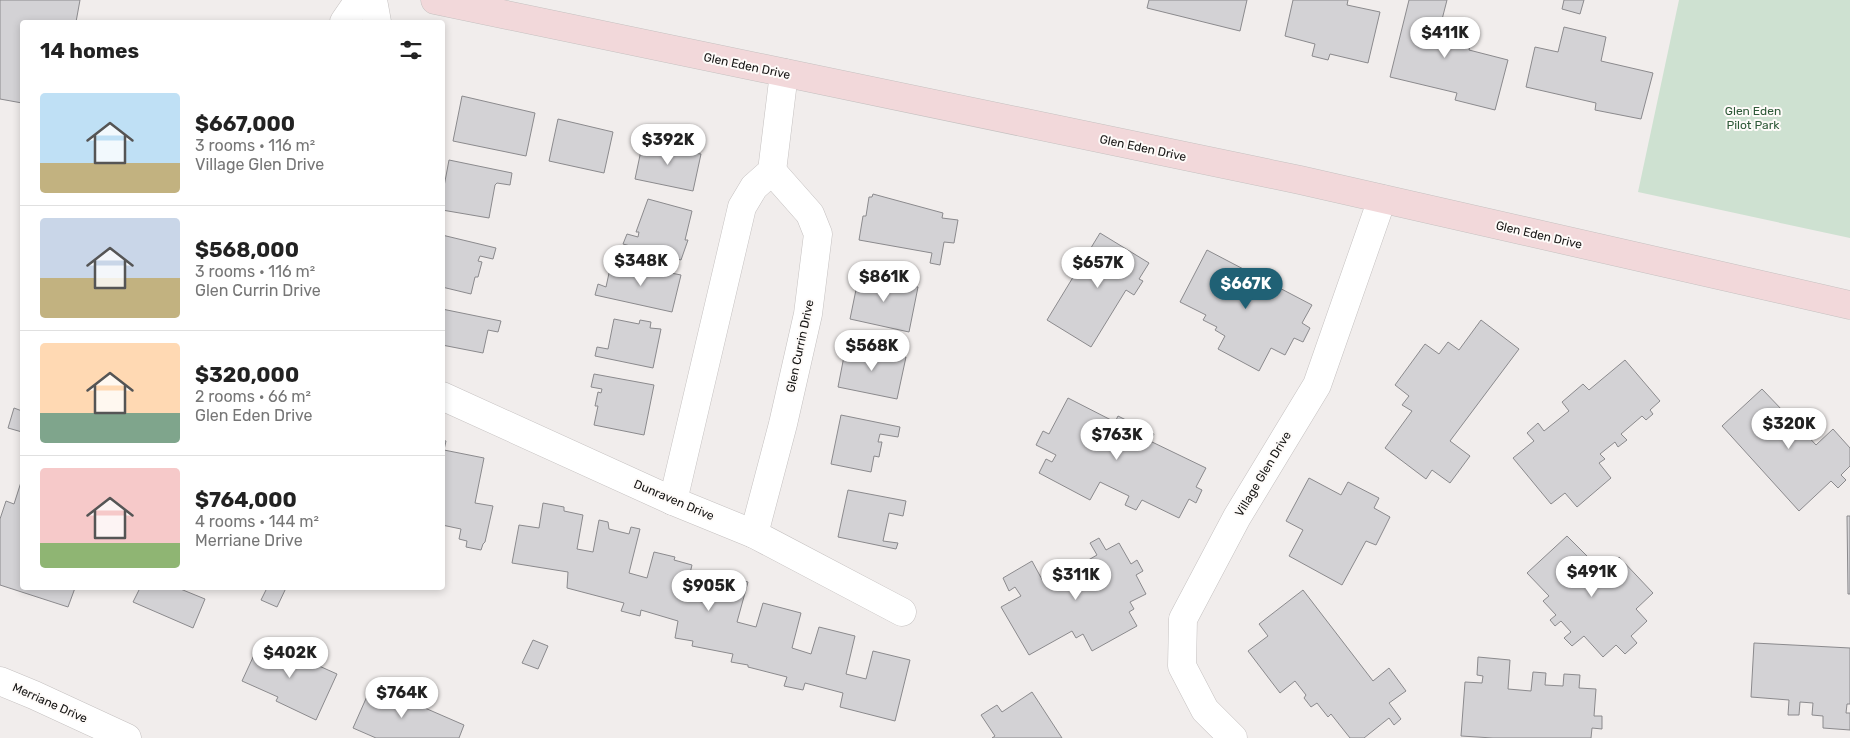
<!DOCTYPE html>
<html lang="en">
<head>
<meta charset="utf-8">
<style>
  body { margin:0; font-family:Rubik,sans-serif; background:#f6f6f6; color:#222; height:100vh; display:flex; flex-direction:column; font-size:19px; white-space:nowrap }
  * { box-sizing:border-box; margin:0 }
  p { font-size:16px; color:#767676 }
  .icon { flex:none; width:28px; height:28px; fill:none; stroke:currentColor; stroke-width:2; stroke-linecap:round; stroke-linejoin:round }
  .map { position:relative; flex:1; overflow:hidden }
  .details { position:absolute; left:20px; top:20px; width:425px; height:570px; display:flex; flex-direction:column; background:#fff; border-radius:5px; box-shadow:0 2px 8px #0003 }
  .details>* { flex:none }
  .price { position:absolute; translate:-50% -42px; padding:0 11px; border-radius:18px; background:#fff; color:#222; font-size:16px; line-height:32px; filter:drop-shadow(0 1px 2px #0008) }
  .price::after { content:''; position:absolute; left:50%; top:30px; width:15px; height:11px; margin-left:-8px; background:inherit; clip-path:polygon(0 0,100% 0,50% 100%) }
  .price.active { background:#206175; color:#fff }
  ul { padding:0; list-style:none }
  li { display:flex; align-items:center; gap:15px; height:125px; padding:0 20px }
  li+li { border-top:1px solid #e0e0e0 }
  li span { display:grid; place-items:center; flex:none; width:140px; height:100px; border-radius:5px; color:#555 }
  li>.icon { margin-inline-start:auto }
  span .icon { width:60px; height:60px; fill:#fffc; stroke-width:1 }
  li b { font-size:21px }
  h2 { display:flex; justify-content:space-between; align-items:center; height:60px; padding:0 20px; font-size:21px }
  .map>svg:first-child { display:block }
</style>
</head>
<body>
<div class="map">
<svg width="1850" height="738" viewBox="0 0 1850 738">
  <rect width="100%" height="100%" fill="#f1edec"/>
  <path fill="#cee1d1" d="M1679,0H1850V238L1638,192Z"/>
  <g fill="#d3d2d5" stroke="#8b8a8d">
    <path d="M0,0H80L76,22H22V103L0,99Z"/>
    <path d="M1149,0H1247L1240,31L1147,8Z"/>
    <path d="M1293,0H1348L1347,5L1380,12L1368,63L1330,54L1328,60L1312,56L1315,44L1285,36Z"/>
    <path d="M1409,0H1447L1438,35L1471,43L1469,50L1508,60L1495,110L1455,100L1457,93L1390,77Z"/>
    <path d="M1564,0H1584L1580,14L1562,9Z"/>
    <path d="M1564,27L1606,37L1601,61L1653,73L1641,119L1595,110L1596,103L1526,87L1535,47L1558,52Z"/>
    <path d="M462,96L535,113L526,156L453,141Z"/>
    <path d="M558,119L613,132L604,173L549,161Z"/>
    <path d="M643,141L680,148L681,145L694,148V153L701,154L693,191L635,179Z"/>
    <path d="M449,160L512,173L510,185L497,183L495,185L489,218L442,210V197Z"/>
    <path d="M873,194L943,213L942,218L958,220L954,243L944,242L940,265L930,263L932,253L859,240L863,216H866L869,197H872Z"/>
    <path d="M648,199L692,211L685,240H688L681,260L623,244L627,234L638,237L639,232H636Z"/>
    <path d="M1100,233L1149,263L1139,279L1143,281L1134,295L1126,290L1091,347L1047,320Z"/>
    <path d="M442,235L496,248L493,259L480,256L478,261L482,262L478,277H475L471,294L442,287Z"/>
    <path d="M1207,250L1312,305L1302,323L1310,328L1303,342L1294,338L1285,355L1271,348L1259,371L1218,349L1225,336L1215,330L1217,327L1203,320L1206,315L1180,302Z"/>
    <path d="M611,264L636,270V266L681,275L672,312L595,295L598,284L606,287Z"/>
    <path d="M859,275L918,287L909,332L850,319Z"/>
    <path d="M442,309L501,321L498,332L488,330L483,353L442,345Z"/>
    <path d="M614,319L639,324L640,320L651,322L650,328L661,329L653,368L595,356L597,347L608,349Z"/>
    <path d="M1481,320L1519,349L1450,441L1470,456L1450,483L1432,470L1426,479L1385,448L1412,411L1402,405L1409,396L1395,385L1425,344L1439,354L1448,342L1459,350Z"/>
    <path d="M846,346L906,357L897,399L838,387Z"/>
    <path d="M1625,360L1660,401L1650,410L1653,414L1646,420L1642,416L1621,434L1627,440L1618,447L1615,442L1600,454L1605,459L1599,463L1611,478L1577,507L1565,493L1551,504L1513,458L1534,441L1527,433L1538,423L1544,431L1569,411L1562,402L1583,384L1589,390Z"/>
    <path d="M594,374L654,385L644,435L594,425L598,406H595L598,392L601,393L602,389L591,387Z"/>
    <path d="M1762,389L1783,411L1780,414L1788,422L1802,409L1814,422L1804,432L1816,445L1833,429L1850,448V466L1841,475L1846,480L1838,488L1831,481L1799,511L1722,426Z"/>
    <path d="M1068,398L1115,422L1118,416L1128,421L1125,428L1138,434L1142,428L1154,434L1150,441L1206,468L1196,487L1202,490L1196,503L1189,499L1179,518L1142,500L1136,510L1125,505L1129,496L1100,482L1090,500L1039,473L1046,459L1052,462L1056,455L1036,445L1043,431L1049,434Z"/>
    <path d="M14,408L22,411V432L8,428Z"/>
    <path d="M841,415L900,427L898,437L880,434L878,442H882L879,457L874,456L871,472L831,464Z"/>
    <path d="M442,440L446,441L444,450L484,458L475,503L493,506L485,542L483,544L481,550L466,547L467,541L459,539L461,529L442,525Z"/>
    <path d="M1309,478L1341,495L1348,482L1379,498L1374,508L1390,517L1376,545L1366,541L1342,585L1289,556L1303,530L1286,521Z"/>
    <path d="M22,479V588H75L68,607L0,585V519L6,501L14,504Z"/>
    <path d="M848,490L906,501L903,516L889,513L883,541L898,543L896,549L838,537Z"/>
    <path d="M543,503L564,507V511L583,515L577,549L593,552L599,520L608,522L609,529L629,534L631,527L640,529L629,573L647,578L654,552L675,557L674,560L692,565L684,598L702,602L710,572L748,582L737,622L756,627L763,603L801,613L792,648L811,654L819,627L855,636L846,674L866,679L873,651L910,660L895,721L840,707L843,693L805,683L803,690L784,686L787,677L748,667V665L731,662L733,654L692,646L693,641L675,638L678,621L641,610L640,616L621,611L624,603L567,588L568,572L512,563L519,525L539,528Z"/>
    <path d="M1847,516H1850V594H1848Z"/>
    <path d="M1567,536L1588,557L1585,560L1593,569L1602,561L1608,568L1619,557L1653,593L1636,609L1647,621L1631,636L1637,643L1625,654L1616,645L1603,657L1584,636L1572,646L1564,638L1571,632L1561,621L1555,626L1550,620L1556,615L1543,601L1549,596L1527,573Z"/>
    <path d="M1099,538L1106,550L1119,543L1131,564L1137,560L1143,571L1136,575L1146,594L1130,602L1134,609L1129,612L1137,626L1092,651L1083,634L1076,638L1072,631L1029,655L1001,607L1021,596L1015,587L1009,591L1003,578L1032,561L1045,585L1097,555L1090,543Z"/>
    <path d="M140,588H178L205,599L193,628L133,602Z"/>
    <path d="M267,588H286L277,607L261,600Z"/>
    <path d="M1303,590L1373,681L1389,668L1406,691L1389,703L1401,719L1394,725L1389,718L1364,738H1350L1331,714L1328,717L1317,703L1311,707L1304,698L1306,695L1295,681L1280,693L1248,651L1268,636L1259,624Z"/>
    <path d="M261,640L337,674L316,720L276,701L278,697L242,681Z"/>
    <path d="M533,640L548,646L538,669L522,663Z"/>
    <path d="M1754,643L1850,648V704H1847L1846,713H1850V730L1823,728V716L1812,715L1813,703L1800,702L1799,715H1788L1789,700L1751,697Z"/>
    <path d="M1478,657L1510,660L1508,689L1531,691L1533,672L1546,673L1545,685L1563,686L1564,674L1580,675L1579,688L1596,689L1594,716H1602V729L1592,728L1591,738H1493L1461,736L1465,682L1482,683L1483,676L1477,675Z"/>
    <path d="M372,685L464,725L459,738H376L353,728Z"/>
    <path d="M1032,692L1062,738H992L995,736L981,715L997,705L1002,712Z"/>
  </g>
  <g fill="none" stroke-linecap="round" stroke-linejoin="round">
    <g stroke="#c5c1c0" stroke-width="29">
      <g id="minor">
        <path d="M373,0L377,22"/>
        <path d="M344,22L359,0"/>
        <path d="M442,396L673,501L754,534L902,612"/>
        <path d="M673,501L742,207L754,187L772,171L784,73"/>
        <path d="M754,534L783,424L808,314L818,234L810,214L772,171"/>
        <path d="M0,681L34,695L127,738"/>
        <path d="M1233,738L1205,710L1182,666L1183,619L1237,517L1317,385L1382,199"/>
      </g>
    </g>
    <g stroke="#c5c1c0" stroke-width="29">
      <path id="secondary" d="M435,0L1300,180L1850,305"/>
    </g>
    <use href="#minor" stroke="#fff" stroke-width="28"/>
    <use href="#secondary" stroke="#f2d8da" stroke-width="28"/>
  </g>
  <g text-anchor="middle" stroke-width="4" stroke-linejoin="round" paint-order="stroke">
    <g font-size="12" fill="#151413" stroke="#fefbf9">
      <text transform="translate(747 66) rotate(12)" y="4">Glen Eden Drive</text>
      <text transform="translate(1143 148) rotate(12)" y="4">Glen Eden Drive</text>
      <text transform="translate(1539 235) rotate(13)" y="4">Glen Eden Drive</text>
      <text transform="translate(800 346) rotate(-78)" y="4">Glen Currin Drive</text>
      <text transform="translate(1263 474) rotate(-59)" y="4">Village Glen Drive</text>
      <text transform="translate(674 500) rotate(23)" y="4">Dunraven Drive</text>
      <text transform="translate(50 703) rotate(24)" y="4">Merriane Drive</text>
    </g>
    <g font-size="12" fill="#2e5938" stroke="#fefbf9">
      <text x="1753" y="115">Glen Eden<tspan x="1753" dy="14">Pilot Park</tspan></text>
    </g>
  </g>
</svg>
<b class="price" style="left:1445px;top:59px">$411K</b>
<b class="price" style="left:668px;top:166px">$392K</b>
<b class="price" style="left:641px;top:287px">$348K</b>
<b class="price" style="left:1098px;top:289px">$657K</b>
<b class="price" style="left:884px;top:303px">$861K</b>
<b class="price active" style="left:1246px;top:310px">$667K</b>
<b class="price" style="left:872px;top:372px">$568K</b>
<b class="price" style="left:1789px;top:450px">$320K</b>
<b class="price" style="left:1117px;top:461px">$763K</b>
<b class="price" style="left:1592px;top:598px">$491K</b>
<b class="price" style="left:1076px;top:601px">$311K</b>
<b class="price" style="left:709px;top:612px">$905K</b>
<b class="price" style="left:290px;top:679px">$402K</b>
<b class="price" style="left:402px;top:719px">$764K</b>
<section class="details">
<h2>14 homes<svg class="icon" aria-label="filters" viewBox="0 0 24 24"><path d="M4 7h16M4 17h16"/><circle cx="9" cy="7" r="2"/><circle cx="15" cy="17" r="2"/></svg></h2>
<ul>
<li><span style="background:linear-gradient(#bfe0f5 70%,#c2b280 0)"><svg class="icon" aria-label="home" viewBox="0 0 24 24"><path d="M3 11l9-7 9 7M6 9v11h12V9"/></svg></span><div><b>$667,000</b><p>3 rooms · 116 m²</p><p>Village Glen Drive</p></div></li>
<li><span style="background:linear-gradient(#c9d6e8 60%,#c2b280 0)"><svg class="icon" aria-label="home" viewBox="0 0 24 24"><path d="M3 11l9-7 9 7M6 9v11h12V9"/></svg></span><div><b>$568,000</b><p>3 rooms · 116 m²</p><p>Glen Currin Drive</p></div></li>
<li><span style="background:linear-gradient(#ffd9b3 70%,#7fa58c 0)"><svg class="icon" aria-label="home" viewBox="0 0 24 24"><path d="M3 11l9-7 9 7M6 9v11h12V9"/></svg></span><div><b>$320,000</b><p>2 rooms · 66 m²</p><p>Glen Eden Drive</p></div></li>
<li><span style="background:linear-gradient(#f6c9c9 75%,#8fb573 0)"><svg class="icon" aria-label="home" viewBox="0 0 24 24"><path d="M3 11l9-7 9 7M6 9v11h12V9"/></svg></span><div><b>$764,000</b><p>4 rooms · 144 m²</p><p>Merriane Drive</p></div></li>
</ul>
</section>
</div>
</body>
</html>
